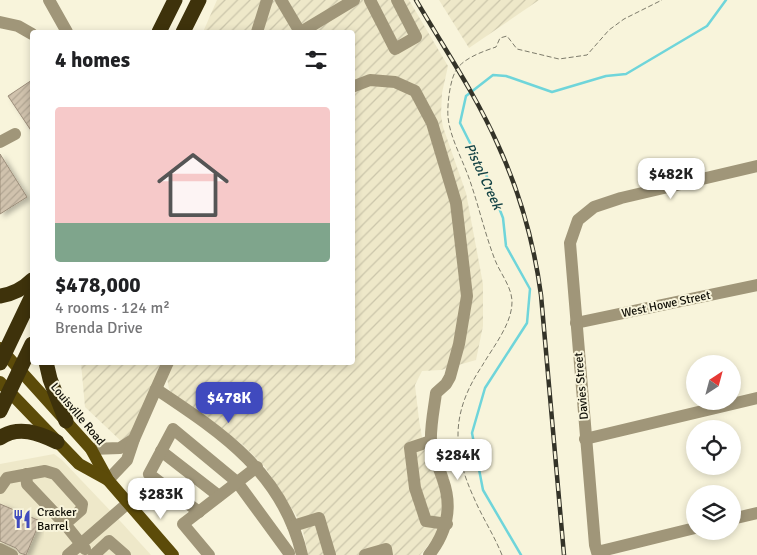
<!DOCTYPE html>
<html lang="en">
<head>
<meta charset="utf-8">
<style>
  body { margin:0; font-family:Signika,sans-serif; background:#f2f2f2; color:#202124; height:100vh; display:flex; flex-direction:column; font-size:19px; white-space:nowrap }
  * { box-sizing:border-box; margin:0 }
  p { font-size:16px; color:#757577 }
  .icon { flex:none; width:28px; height:28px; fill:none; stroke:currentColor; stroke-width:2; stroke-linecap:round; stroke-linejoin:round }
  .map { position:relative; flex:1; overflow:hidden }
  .drawer { position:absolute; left:30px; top:30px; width:325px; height:335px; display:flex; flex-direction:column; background:#fff; border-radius:5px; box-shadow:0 2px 8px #0003 }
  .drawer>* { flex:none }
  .needle { width:32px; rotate:36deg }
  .fabs { position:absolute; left:686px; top:355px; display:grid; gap:10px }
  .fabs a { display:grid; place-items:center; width:55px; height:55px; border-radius:50%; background:#fff; box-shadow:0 2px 8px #0003; font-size:25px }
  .price { position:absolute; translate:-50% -42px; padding:0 11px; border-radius:10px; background:#fff; color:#222; font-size:16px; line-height:32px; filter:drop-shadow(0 1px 2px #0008) }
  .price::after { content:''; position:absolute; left:50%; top:30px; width:15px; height:11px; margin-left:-8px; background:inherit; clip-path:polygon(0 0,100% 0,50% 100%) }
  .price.active { background:#404abe; color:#fff }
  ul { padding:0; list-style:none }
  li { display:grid; align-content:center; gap:10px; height:265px; padding:0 25px }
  li span { display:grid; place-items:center; height:155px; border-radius:5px; color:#555 }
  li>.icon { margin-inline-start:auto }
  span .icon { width:90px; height:90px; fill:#fffc; stroke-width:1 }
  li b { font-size:21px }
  h2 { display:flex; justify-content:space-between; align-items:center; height:60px; padding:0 25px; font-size:21px }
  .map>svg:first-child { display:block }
</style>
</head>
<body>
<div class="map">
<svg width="757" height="555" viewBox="0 0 757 555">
  <defs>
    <pattern id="industrial-furrows" width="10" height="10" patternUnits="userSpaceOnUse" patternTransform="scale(1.25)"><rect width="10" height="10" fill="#eee8c9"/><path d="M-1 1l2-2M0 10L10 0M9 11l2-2" fill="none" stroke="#cbc6ab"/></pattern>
    <pattern id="building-hatch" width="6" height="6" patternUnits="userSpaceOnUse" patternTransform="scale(1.25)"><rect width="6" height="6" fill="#d0c2ad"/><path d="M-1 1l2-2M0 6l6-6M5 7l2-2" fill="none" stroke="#b2a693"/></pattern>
    <filter id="shadow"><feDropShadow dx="4" dy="2.5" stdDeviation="2.5" flood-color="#0004"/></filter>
  </defs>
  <rect width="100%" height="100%" fill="#f8f4db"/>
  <path fill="#eee8c9" d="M54,454L62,460L121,522L151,555H0V464Z"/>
  <g fill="url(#industrial-furrows)">
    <path d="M217,0H409L448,66L442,93L441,115L443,127L466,193L483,284V326L476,360L441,370L422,371L415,385L419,420L424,449L427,452L440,489L442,501L441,518L435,537L420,555H308L303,531L296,515L265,467L242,444L172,394L169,389L167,378L159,368L132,433L122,442L85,407L81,363L352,362V32H203Z"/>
    <path d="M439,0H539L469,48Z"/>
  </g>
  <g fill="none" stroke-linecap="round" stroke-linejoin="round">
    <path stroke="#6fd5da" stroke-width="2.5" d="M521,555L483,490L472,433L485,388L527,323L530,289L506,246L503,218L487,177L460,123L466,96L493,75L506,76L552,92L606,76L626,74L707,26L726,0"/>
  </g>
  <g fill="url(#building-hatch)" stroke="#9b8d7a" filter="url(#shadow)">
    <path d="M32,80V132L8,96Z"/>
    <path d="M0,154L27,197L0,214Z"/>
    <path d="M0,504L40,521L26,555L20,553L16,548L0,541Z"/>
  </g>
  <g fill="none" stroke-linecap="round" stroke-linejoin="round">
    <path stroke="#7d7b6b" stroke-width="1" stroke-dasharray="5 2.5" stroke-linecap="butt" d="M502,555C494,535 482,517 474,498C451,448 452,411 482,366C493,347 512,324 512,302C512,287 500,273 495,260C485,234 479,207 470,181C463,160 450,138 448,117C447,105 450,78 457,69C464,58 484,51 496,47L500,38L507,36L517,49L559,59L587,55L609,30L624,19L662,0"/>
    <g stroke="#a09679" stroke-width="12">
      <path d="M49,0L67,32"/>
      <path d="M281,0L300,32"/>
      <path d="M370,0L395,49L416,37L397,0"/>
      <path d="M0,22L18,26L32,34"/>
      <path d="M257,32L267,0"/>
      <path d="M301,32L354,0"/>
      <path d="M352,87L370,80L395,82L415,91L432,123L456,203L467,296L459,344L450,377L446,384L436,393C434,409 430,427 431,443C433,456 439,467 443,480C453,508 447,532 429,555"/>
      <path d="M0,142L15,134"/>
      <path d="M576,323L757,285"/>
      <path d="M156,389L168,362"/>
      <path d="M585,439L757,398"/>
      <path d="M431,441L410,448L415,488L426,521L447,524"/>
      <path d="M91,449L120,448L134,439"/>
      <path d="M161,451L219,496"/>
      <path d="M108,480L127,460L134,439L156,389C222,433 283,473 302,555"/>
      <path d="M0,488L7,478L45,471L55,474L82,504L81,510L65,524L27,484L26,474"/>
      <path d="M199,512L149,474L173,429L237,482L289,553"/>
      <path d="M732,519L757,513"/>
      <path d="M65,524L85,549"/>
      <path d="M293,526L319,518L330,555"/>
      <path d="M695,528L597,552L595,545L570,243L578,220L594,207L621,198L757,166"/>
      <path d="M0,549L12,555"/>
      <path d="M68,555L128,503"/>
      <path d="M94,555L109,541L125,555"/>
      <path d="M209,555L183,524L257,467"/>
      <path d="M365,555L386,549L387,555"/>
    </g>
    <g stroke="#5c4b09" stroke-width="12">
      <path d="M0,348L91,449L108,480L173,555"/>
      <path d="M0,382L79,464L108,480"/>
    </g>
    <g stroke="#3e320b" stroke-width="15">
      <path d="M159,32L175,0"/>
      <path d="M183,32L199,0"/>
      <path d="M0,296C13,294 23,289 32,280"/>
      <path d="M46,362L50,379L66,421"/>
      <path d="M0,363L32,296"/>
      <path d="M0,411L32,344"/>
      <path d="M0,438C18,425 39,433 57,442"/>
    </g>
    <g stroke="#343328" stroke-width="4.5">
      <path id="rail" d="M416,0C444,48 476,95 498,145C520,193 534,243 541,295L564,555"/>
    </g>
    <use href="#rail" stroke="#f8f4db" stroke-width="2.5" stroke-dasharray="8" stroke-linecap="butt"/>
  </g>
  <defs>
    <g id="restaurant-bare" transform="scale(1.5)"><path d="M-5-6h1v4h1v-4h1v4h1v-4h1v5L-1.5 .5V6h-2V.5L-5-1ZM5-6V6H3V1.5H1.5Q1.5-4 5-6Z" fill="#404abe" stroke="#f8f4db" stroke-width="2.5" paint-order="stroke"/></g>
  </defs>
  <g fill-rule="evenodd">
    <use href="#restaurant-bare" x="22" y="519"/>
  </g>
  <g text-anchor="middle" stroke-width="4" stroke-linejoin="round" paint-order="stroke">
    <g font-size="12" fill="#100f07" stroke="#f8f4db">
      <text transform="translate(666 304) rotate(-12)" y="4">West Howe Street</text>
      <text transform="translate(581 386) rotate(-95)" y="4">Davies Street</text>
      <text transform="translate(78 414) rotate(50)" y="4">Louisville Road</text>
    </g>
    <g font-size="12" fill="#100f07" stroke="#f8f4db" text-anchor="start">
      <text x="37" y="516">Cracker<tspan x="37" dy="14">Barrel</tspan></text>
    </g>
    <g font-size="14" font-style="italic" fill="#144345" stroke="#f8f4db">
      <text transform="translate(484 176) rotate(65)" y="5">Pistol Creek</text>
    </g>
  </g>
</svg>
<div class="fabs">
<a><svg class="needle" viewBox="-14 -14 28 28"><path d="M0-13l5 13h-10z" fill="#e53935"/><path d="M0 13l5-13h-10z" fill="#757577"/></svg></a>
<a><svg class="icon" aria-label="locate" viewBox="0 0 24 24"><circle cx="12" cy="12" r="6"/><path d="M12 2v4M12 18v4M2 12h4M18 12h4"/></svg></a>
<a><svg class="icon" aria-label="layers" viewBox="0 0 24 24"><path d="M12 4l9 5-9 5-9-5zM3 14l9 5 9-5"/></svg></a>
</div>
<b class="price" style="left:671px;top:200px">$482K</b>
<b class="price active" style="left:229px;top:424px">$478K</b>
<b class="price" style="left:458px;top:481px">$284K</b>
<b class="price" style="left:161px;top:520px">$283K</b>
<section class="drawer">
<h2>4 homes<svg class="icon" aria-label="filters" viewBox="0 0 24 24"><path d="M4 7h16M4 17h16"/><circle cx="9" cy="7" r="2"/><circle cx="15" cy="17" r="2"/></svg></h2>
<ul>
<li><span style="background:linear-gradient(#f6c9c9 75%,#7fa58c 0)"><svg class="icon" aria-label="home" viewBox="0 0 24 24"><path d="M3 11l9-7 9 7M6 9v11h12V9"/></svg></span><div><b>$478,000</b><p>4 rooms · 124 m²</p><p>Brenda Drive</p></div></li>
</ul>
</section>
</div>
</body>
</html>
